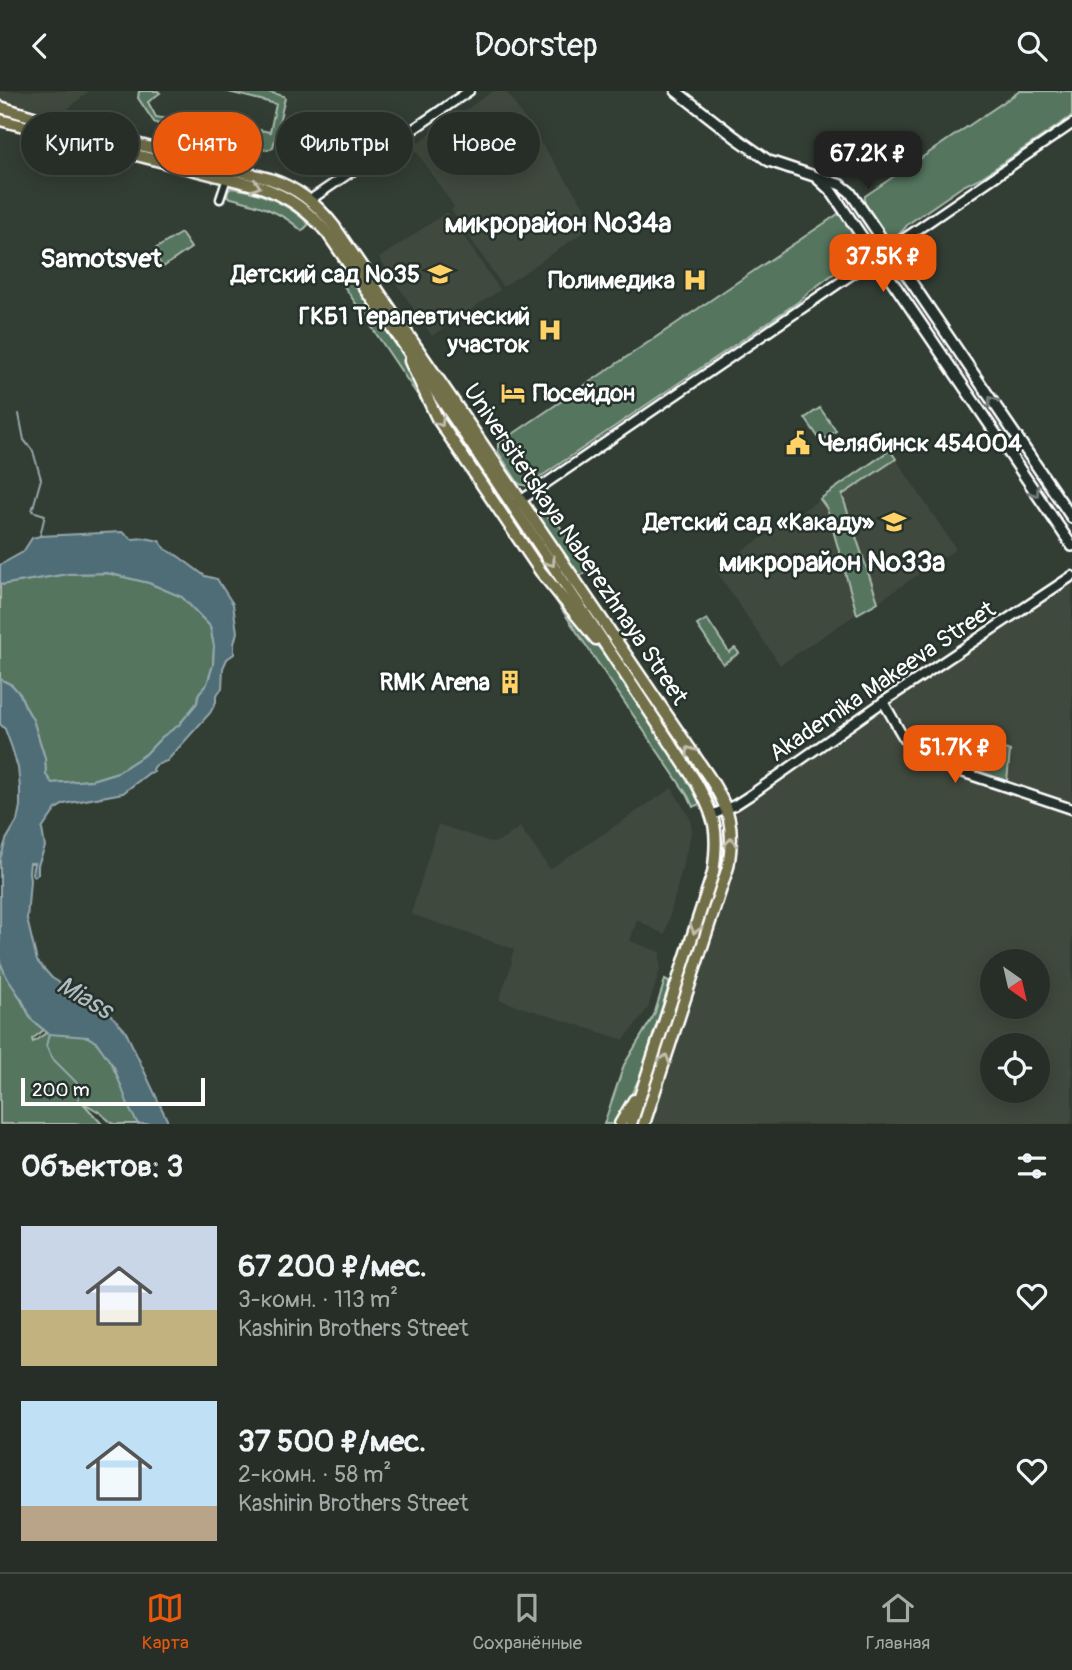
<!DOCTYPE html>
<html lang="ru">
<head>
<meta charset="utf-8">
<style>
  body { margin:0; font-family:Pangolin,sans-serif; background:#2e362f; color:#f1f3f6; height:100vh; display:flex; flex-direction:column; font-size:26px; white-space:nowrap }
  * { box-sizing:border-box; margin:0 }
  p { font-size:23px; color:#a4a8a7 }
  .icon { flex:none; width:38px; height:38px; fill:none; stroke:currentColor; stroke-width:2; stroke-linecap:round; stroke-linejoin:round }
  .map { position:relative; height:1033px; overflow:hidden }
  .panel { display:flex; flex-direction:column; background:#262e27; flex:1 }
  .panel>* { flex:none }
  .banner { position:absolute; left:21px; top:21px; width:700px; height:63px; display:flex; gap:14px }
  .needle { width:46px; rotate:146deg }
  .fabs { position:absolute; left:980px; top:858px; display:grid; gap:14px }
  .fabs a { display:grid; place-items:center; width:70px; height:70px; border-radius:50%; background:#262e27; box-shadow:0 4px 18px #0003,0 0 0 2px #424a44; font-size:35px }
  .scale { position:absolute; left:21px; bottom:18px; width:184px; box-sizing:border-box; padding-left:7px; border:4px solid #fff; border-top:0; font-size:19px; line-height:24px; white-space:nowrap; color:#fff; -webkit-text-stroke:5px #26332d; paint-order:stroke }
  .price { position:absolute; translate:-50% -60px; padding:0 16px; border-radius:14px; background:#ea580c; color:#fff; font-size:23px; line-height:46px; filter:drop-shadow(0 2px 4px #0008) }
  .price::after { content:''; position:absolute; left:50%; top:42px; width:21px; height:16px; margin-left:-10px; background:inherit; clip-path:polygon(0 0,100% 0,50% 100%) }
  .price.on { background:#222; color:#fff }
  ul { padding:0; list-style:none }
  li { display:flex; align-items:center; gap:21px; height:175px; padding:0 21px }
  li span { display:grid; place-items:center; flex:none; width:196px; height:140px; border-radius:0px; color:#555 }
  li>.icon { margin-inline-start:auto }
  span .icon { width:84px; height:84px; fill:#fffc; stroke-width:1 }
  li b { font-size:30px }
  h2 { display:flex; justify-content:space-between; align-items:center; height:84px; padding:0 21px; font-size:30px }
  .chip { padding:0 24px; border-radius:32px; background:#262e27; box-shadow:0 4px 18px #0003,0 0 0 2px #424a44; font-size:24px; line-height:63px }
  .chip.on { background:#ea580c; color:#fff }
  header { display:flex; justify-content:space-between; align-items:center; height:91px; padding:0 21px; background:#262e27; font-size:32px; font-weight:600 }
  .menu { display:flex; justify-content:space-around; align-items:center; height:98px; border-top:2px solid #424a44; background:#262e27; font-size:19px; color:#a4a8a7 }
  .menu a { display:grid; justify-items:center; gap:4px }
  .menu .on { color:#ea580c }
  .map>svg:first-child { display:block }
</style>
</head>
<body>
<header><svg class="icon" aria-label="back" viewBox="0 0 24 24"><path d="M15 5l-7 7 7 7"/></svg>Doorstep<svg class="icon" aria-label="search" viewBox="0 0 24 24"><circle cx="10" cy="10" r="6"/><path d="M15 15l6 6"/></svg></header>
<div class="map">
<svg width="1072" height="1033" viewBox="0 0 1072 1033">
  <rect width="100%" height="100%" fill="#323d34"/>
  <filter id="ink" filterUnits="userSpaceOnUse"><feTurbulence type="fractalNoise" baseFrequency=".0143" numOctaves="2"/><feDisplacementMap in="SourceGraphic" scale="14" xChannelSelector="R" yChannelSelector="G"/><feConvolveMatrix kernelMatrix="1 2 1 2 8 2 1 2 1" color-interpolation-filters="sRGB"/></filter>
  <g filter="url(#ink)">
    <g fill="#41483c" fill-rule="evenodd">
      <path d="M0,0H89L61,24L0,8Z"/>
      <path d="M493,0H506L596,133L503,196L451,119L454,116L413,55Z"/>
      <path d="M447,121L500,199L432,245L379,167Z"/>
      <path d="M896,368L956,458L878,511L842,404Z"/>
      <path d="M820,408L827,418L858,522L780,574L715,478Z"/>
      <path d="M1072,490V714L936,667L918,657L909,649L903,640L892,617L895,609Z"/>
      <path d="M879,620H883L886,622L898,647L904,656L913,665L922,671L1072,723V1029L1070,1033H648L737,773L734,727L740,717ZM992,870H1038V915H992ZM992,954H1038V999H992Z"/>
      <path d="M672,697L690,727L692,739L665,844L637,829L630,850L660,861V879L648,917L624,949L499,909L512,872L511,868L514,858L411,823L438,733L493,752L505,747L520,736L550,778Z"/>
    </g>
    <g fill="#55755e" stroke="#aabaae" stroke-width="2">
      <path d="M139,0H158L160,2L148,11L156,26L169,28L168,32L256,53L260,39L270,41L276,13L225,0H265L284,5L285,7L273,56L268,59L158,33L154,31L138,7Z"/>
      <path d="M1020,0H1072V25L982,86L963,95L908,133C903,140 899,144 890,147L884,143L864,114L865,105Z"/>
      <path d="M231,97C260,100 288,113 309,133L302,140C280,119 255,113 227,106L228,100Z"/>
      <path d="M838,123L843,124L862,155L858,165L810,200L798,211L527,395L519,393L498,361V353Z"/>
      <path d="M181,142L191,157L163,176L154,163L155,158Z"/>
      <path d="M350,187L403,263L412,286L439,336L342,192Z"/>
      <path d="M820,317L836,340L821,350L805,327Z"/>
      <path d="M890,359L896,368L842,404L878,511L857,523L827,418L820,408Z"/>
      <path d="M545,422L549,428L553,425L584,471L587,469L592,477L579,486L539,426Z"/>
      <path d="M107,482L149,492L182,506L210,535L214,555L213,574L207,593L199,602L197,612L179,634L162,646L146,663L118,681L92,689L52,692L46,684L45,667L33,629L25,615L20,603L12,594L0,588V494L67,483Z"/>
      <path d="M541,488L611,571L694,696L702,712L693,716L688,705Z"/>
      <path d="M707,528L729,561L735,557L739,562L723,573L697,534Z"/>
      <path d="M987,652L1010,660L1007,690L976,679V676Z"/>
      <path d="M0,870L32,929L44,939L32,948L33,951L46,942L49,943C61,943 77,942 88,946C111,955 126,1012 138,1033H113L99,1021L82,1011L102,1033H0Z"/>
      <path d="M665,889L669,891V895L639,988L616,1033H604L624,974L654,924Z"/>
    </g>
    <path fill="#4f6d76" stroke="#95a7ad" stroke-width="2" d="M122,441L132,448L145,447L159,450L165,458L178,465L205,485L217,488L233,513L237,541L234,553V563L227,568L223,577L222,597L216,605V611L210,622L167,670L156,674L153,678L154,681L149,682L123,702L64,713L56,718L42,738L45,756L38,774V783L34,786L32,782L34,772H30L29,781L30,789L27,828L37,870L52,887L72,899L87,911L110,923L125,939L169,1033H138L130,1019L114,976L97,952L88,946L49,943L32,929L22,909L7,887L0,871V768L6,749L17,730L20,715V698L18,677L12,657L5,638L0,633V588L12,594L20,603L25,615L33,629L45,667L46,684L52,692L92,689L118,681L146,663L162,646L179,634L197,612L199,602L207,593L213,574L214,555L210,535L182,506L149,492L107,482L67,483L0,494V474L23,461L32,447L40,445Z"/>
    <g fill="none" stroke-linecap="round" stroke-linejoin="round">
      <g stroke="#95a7ad" stroke-width="2">
        <path d="M19,323L24,349L33,360L41,388L32,420L45,424L40,445"/>
        <path d="M49,943L46,955L53,968L78,993L79,1008"/>
      </g>
      <g stroke="#fff" stroke-width="11">
        <path id="minor" d="M220,108L227,87"/>
      </g>
      <g stroke="#fff" stroke-width="13">
        <g id="tertiary">
          <path d="M310,109L469,0"/>
          <path d="M517,412L1072,33"/>
          <path d="M883,611C901,638 901,655 932,671L1072,718"/>
          <path d="M712,724L735,714L752,703L883,611L1072,485"/>
        </g>
      </g>
      <g stroke="#fff" stroke-width="14">
        <g id="secondary">
          <path d="M676,0L735,46L769,70L841,94L850,101L1072,427"/>
          <path d="M818,88L831,100L1072,455"/>
        </g>
      </g>
      <g stroke="#fff" stroke-width="15">
        <g id="primary">
          <path d="M0,16L37,27L270,88C297,97 316,112 334,135L709,686C730,719 735,736 728,776L644,1033"/>
          <path d="M0,29L261,96C289,106 309,120 328,143C453,324 575,507 696,691C716,727 719,741 713,782L631,1033"/>
          <path d="M410,270L437,327L541,481L596,548"/>
          <path d="M620,1033L634,1009"/>
        </g>
      </g>
      <use href="#minor" stroke="#26332d" stroke-width="6"/>
      <use href="#tertiary" stroke="#26332d" stroke-width="8"/>
      <use href="#secondary" stroke="#26332d" stroke-width="9"/>
      <use href="#primary" stroke="#726f4a" stroke-width="10"/>
    </g>
    <defs><path id="oneway-chevron" d="M-2-3.5L2.5 0L-2 3.5" fill="none" stroke-width="1.6" stroke-linecap="round" stroke-linejoin="round" transform="scale(1.75)"/></defs>
    <g stroke="#c0beae">
      <use href="#oneway-chevron" transform="translate(256 95) rotate(16)"/>
      <use href="#oneway-chevron" transform="translate(440 331) rotate(58)"/>
      <use href="#oneway-chevron" transform="translate(551 471) rotate(56)"/>
      <use href="#oneway-chevron" transform="translate(690 660) rotate(-125)"/>
      <use href="#oneway-chevron" transform="translate(731 751) rotate(-87)"/>
      <use href="#oneway-chevron" transform="translate(695 838) rotate(107)"/>
      <use href="#oneway-chevron" transform="translate(665 968) rotate(-72)"/>
    </g>
    <g stroke="#727a76">
      <use href="#oneway-chevron" transform="translate(992 310) rotate(-124)"/>
      <use href="#oneway-chevron" transform="translate(1035 401) rotate(56)"/>
    </g>
  </g>
  <defs>
    <g id="school-bare" transform="scale(1.89)"><path d="M0-5L7-2L0 1L-7-2ZM-4 1L0 2.5L4 1V4Q0 6-4 4Z" fill="#ffd166" stroke="#26332d" stroke-width="2.5" paint-order="stroke"/></g>
    <g id="hospital-bare" transform="scale(1.89)"><path d="M-5-5h3v3.5h4V-5h3V5h-3V1.5h-4V5h-3Z" fill="#ffd166" stroke="#26332d" stroke-width="2.5" paint-order="stroke"/></g>
    <g id="hotel-bare" transform="scale(1.89)"><path d="M-6-4.5h1.5V1H6V5H4.5V3h-9V5H-6ZM-4 0a1.8 1.8 0 1 1 3.6 0ZM.5 0V-2.5h3Q6-2.5 6 0Z" fill="#ffd166" stroke="#26332d" stroke-width="2.5" paint-order="stroke"/></g>
    <g id="civic-bare" transform="scale(1.89)"><path d="M-.6-6.5H3V-4.5H.6V-3L4-1V1h2V6H-6V1h2V-1L-.6-3ZM-1.2 2.5V6h2.4V2.5Z" fill="#ffd166" stroke="#26332d" stroke-width="2.5" paint-order="stroke"/></g>
    <g id="building-bare" transform="scale(1.89)"><path d="M-4-6H4V6H1V3H-1V6H-4ZM-2.5-4.3h1.7v1.8h-1.7ZM.8-4.3h1.7v1.8H.8ZM-2.5-1h1.7V.8h-1.7ZM.8-1h1.7V.8H.8Z" fill="#ffd166" stroke="#26332d" stroke-width="2.5" paint-order="stroke"/></g>
  </defs>
  <g fill-rule="evenodd">
    <use href="#school-bare" x="440" y="183"/>
    <use href="#hospital-bare" x="695" y="189"/>
    <use href="#hospital-bare" x="550" y="239"/>
    <use href="#hotel-bare" x="513" y="302"/>
    <use href="#civic-bare" x="798" y="352"/>
    <use href="#school-bare" x="894" y="431"/>
    <use href="#building-bare" x="510" y="591"/>
  </g>
  <g text-anchor="middle" stroke-width="5" stroke-linejoin="round" paint-order="stroke">
    <g font-size="24" font-weight="bold" fill="#fff" stroke="#26332d" text-anchor="end">
      <text x="420" y="191">Детский сад №35</text>
      <text x="675" y="197">Полимедика</text>
      <text x="530" y="233">ГКБ1 Терапевтический<tspan x="530" dy="28">участок</tspan></text>
      <text x="533" y="310" text-anchor="start">Посейдон</text>
      <text x="818" y="360" text-anchor="start">Челябинск 454004</text>
      <text x="874" y="439">Детский сад «Какаду»</text>
      <text x="490" y="599">RMK Arena</text>
    </g>
    <g font-size="24" fill="#fff" stroke="#26332d">
      <text transform="translate(576 453) rotate(56)" y="8">Universitetskaya Naberezhnaya Street</text>
      <text transform="translate(882 590) rotate(-34)" y="8">Akademika Makeeva Street</text>
    </g>
    <g font-size="26" font-weight="bold" fill="#fff" stroke="#26332d">
      <text x="101" y="176">Samotsvet</text>
    </g>
    <g font-size="26" font-style="italic" fill="#b0bdc1" stroke="#26332d">
      <text transform="translate(85 906) rotate(30)" y="9">Miass</text>
    </g>
    <g font-size="28" font-weight="bold" fill="#fff" stroke="#26332d">
      <text x="558" y="141">микрорайон №34а</text>
      <text x="832" y="480">микрорайон №33а</text>
    </g>
  </g>
</svg>
<div class="fabs">
<a><svg class="needle" viewBox="-14 -14 28 28"><path d="M0-13l5 13h-10z" fill="#e53935"/><path d="M0 13l5-13h-10z" fill="#a4a8a7"/></svg></a>
<a><svg class="icon" aria-label="locate" viewBox="0 0 24 24"><circle cx="12" cy="12" r="6"/><path d="M12 2v4M12 18v4M2 12h4M18 12h4"/></svg></a>
</div>
<div class="scale">200 m</div>
<b class="price on" style="left:868px;top:100px">67.2K ₽</b>
<b class="price" style="left:883px;top:203px">37.5K ₽</b>
<b class="price" style="left:955px;top:694px">51.7K ₽</b>
<div class="banner">
<a class="chip">Купить</a>
<a class="chip on">Снять</a>
<a class="chip">Фильтры</a>
<a class="chip">Новое</a>
</div>
</div>
<section class="panel">
<h2>Объектов: 3<svg class="icon" aria-label="filters" viewBox="0 0 24 24"><path d="M4 7h16M4 17h16"/><circle cx="9" cy="7" r="2"/><circle cx="15" cy="17" r="2"/></svg></h2>
<ul>
<li><span style="background:linear-gradient(#c9d6e8 60%,#c2b280 0)"><svg class="icon" aria-label="home" viewBox="0 0 24 24"><path d="M3 11l9-7 9 7M6 9v11h12V9"/></svg></span><div><b>67 200 ₽/мес.</b><p>3-комн. · 113 m²</p><p>Kashirin Brothers Street</p></div><svg class="icon" aria-label="heart" viewBox="0 0 24 24"><path d="M12 20l-8-8c-3-5 5-10 8-4 3-6 11-1 8 4z"/></svg></li>
<li><span style="background:linear-gradient(#bfe0f5 75%,#b9a48a 0)"><svg class="icon" aria-label="home" viewBox="0 0 24 24"><path d="M3 11l9-7 9 7M6 9v11h12V9"/></svg></span><div><b>37 500 ₽/мес.</b><p>2-комн. · 58 m²</p><p>Kashirin Brothers Street</p></div><svg class="icon" aria-label="heart" viewBox="0 0 24 24"><path d="M12 20l-8-8c-3-5 5-10 8-4 3-6 11-1 8 4z"/></svg></li>
</ul>
</section>
<nav class="menu">
<a class="on"><svg class="icon" aria-label="map" viewBox="0 0 24 24"><path d="M3 6l6-2 6 2 6-2v14l-6 2-6-2-6 2zM9 4v14M15 6v14"/></svg>Карта</a>
<a><svg class="icon" aria-label="saved" viewBox="0 0 24 24"><path d="M7 4h10v16l-5-4-5 4z"/></svg>Сохранённые</a>
<a><svg class="icon" aria-label="home" viewBox="0 0 24 24"><path d="M3 11l9-7 9 7M6 9v11h12V9"/></svg>Главная</a>
</nav>
</body>
</html>
